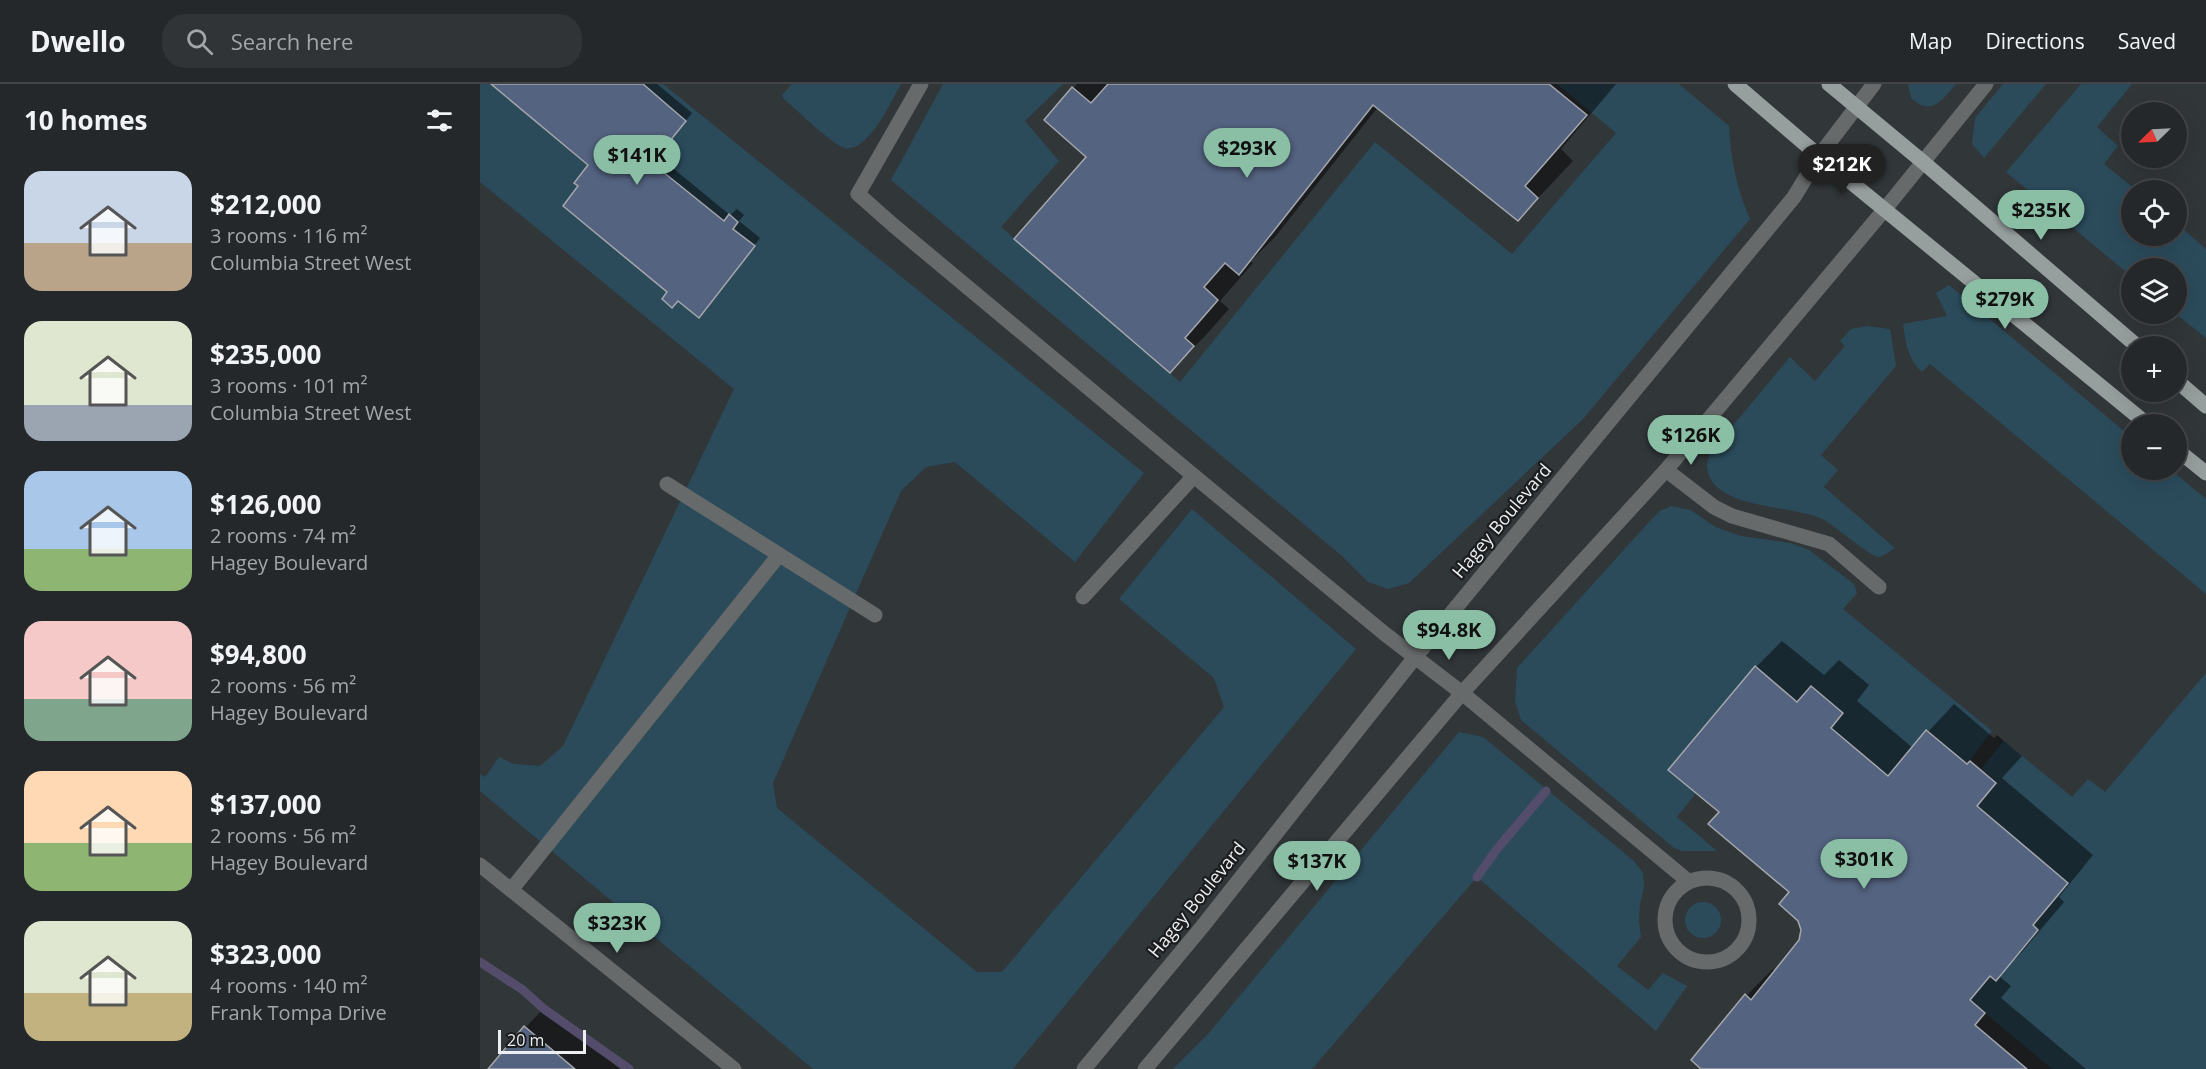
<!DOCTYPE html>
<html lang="en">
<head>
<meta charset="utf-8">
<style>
  body { margin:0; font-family:"Open Sans",sans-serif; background:#313437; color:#f1f3f6; height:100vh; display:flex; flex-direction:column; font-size:22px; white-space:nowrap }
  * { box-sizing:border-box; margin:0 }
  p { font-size:20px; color:#a3a6a9 }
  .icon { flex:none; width:33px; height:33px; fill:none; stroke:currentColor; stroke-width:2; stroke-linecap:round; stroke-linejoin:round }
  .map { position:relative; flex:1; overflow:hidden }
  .drawer { display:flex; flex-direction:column; background:#25282b; width:480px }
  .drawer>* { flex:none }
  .needle { width:39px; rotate:246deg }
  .controls { position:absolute; left:1641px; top:18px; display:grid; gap:12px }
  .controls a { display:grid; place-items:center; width:66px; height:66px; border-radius:50%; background:#25282b; box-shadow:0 6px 24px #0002,0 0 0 2px #424447; font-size:30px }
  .scale { position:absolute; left:18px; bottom:15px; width:88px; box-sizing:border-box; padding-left:6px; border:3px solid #eceff1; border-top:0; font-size:16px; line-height:21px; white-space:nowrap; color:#eceff1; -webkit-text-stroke:4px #1b1d1f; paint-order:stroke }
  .price { position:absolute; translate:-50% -51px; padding:0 14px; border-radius:21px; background:#8abfa5; color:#111; font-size:20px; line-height:39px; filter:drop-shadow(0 2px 3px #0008) }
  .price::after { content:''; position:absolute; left:50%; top:36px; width:18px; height:14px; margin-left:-9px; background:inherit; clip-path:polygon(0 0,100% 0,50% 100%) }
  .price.current { background:#222; color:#fff }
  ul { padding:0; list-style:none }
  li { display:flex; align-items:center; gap:18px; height:150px; padding:0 24px }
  li span { display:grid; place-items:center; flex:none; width:168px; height:120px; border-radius:18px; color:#555 }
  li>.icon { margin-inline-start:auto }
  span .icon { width:72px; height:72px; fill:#fffc; stroke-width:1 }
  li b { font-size:26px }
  h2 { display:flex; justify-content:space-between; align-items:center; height:72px; padding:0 24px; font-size:26px }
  header { display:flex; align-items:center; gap:36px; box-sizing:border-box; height:84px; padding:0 30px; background:#25282b; border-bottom:2px solid #424447 }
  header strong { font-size:28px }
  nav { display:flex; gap:33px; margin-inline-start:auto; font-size:21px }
  .search { width:420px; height:54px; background:#313437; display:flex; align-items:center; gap:15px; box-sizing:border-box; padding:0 21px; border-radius:24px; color:#a3a6a9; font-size:22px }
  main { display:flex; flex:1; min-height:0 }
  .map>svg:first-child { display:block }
</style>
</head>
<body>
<header>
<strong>Dwello</strong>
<div class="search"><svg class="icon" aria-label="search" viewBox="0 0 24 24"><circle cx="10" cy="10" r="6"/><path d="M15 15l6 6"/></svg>Search here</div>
<nav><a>Map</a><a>Directions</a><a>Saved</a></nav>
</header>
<main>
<section class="drawer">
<h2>10 homes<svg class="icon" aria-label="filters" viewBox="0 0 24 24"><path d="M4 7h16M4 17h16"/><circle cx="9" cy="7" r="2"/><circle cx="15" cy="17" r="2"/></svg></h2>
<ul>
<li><span style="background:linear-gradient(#c9d6e8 60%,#b9a48a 0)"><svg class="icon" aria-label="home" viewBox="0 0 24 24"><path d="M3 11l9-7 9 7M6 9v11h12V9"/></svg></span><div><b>$212,000</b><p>3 rooms · 116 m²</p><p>Columbia Street West</p></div></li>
<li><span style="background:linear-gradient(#dfe7d0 70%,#9aa5b1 0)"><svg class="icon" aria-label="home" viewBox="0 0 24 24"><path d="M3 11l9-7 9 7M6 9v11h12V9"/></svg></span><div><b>$235,000</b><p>3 rooms · 101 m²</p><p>Columbia Street West</p></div></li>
<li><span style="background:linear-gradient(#a9c7e8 65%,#8fb573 0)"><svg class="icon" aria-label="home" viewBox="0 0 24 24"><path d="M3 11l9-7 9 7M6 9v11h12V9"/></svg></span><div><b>$126,000</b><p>2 rooms · 74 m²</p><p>Hagey Boulevard</p></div></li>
<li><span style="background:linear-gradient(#f6c9c9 65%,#7fa58c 0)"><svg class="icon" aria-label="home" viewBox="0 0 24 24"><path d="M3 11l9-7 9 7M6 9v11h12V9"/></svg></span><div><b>$94,800</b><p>2 rooms · 56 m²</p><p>Hagey Boulevard</p></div></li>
<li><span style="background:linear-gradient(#ffd9b3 60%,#8fb573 0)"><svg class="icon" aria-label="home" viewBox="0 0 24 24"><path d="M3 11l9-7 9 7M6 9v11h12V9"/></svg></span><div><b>$137,000</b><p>2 rooms · 56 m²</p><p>Hagey Boulevard</p></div></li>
<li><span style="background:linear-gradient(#dfe7d0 60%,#c2b280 0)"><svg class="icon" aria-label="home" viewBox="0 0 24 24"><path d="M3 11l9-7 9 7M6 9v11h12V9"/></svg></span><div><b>$323,000</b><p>4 rooms · 140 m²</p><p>Frank Tompa Drive</p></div></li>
</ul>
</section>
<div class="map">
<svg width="1726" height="985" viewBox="0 0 1726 985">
  <rect width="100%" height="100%" fill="#313639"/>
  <g fill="#2b4b5b" fill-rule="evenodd">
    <path d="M0,0H11L108,81L94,99L98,102L83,122L187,208L182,215L192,223L198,217L219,234L275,162L253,145L258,138L249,131L244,137L172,79L206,37L163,0H183L664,389L595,478L475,378L446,383L421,407L293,699L297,724L497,888H522L744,623L734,594L639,515L712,425L876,565L533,985H333L0,707V690L5,693L19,673L34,680L60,682L83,662L254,305L0,98Z"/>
    <path d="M312,0H421C411,17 389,68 365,64C352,61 315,24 303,14L302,11Z"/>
    <path d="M463,0H583L545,37L579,77L521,143L700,298L895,58L1032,170L1136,49L1077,0H1199L1249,42C1251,76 1256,103 1270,135L1103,335L929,499L908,505L888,498L862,472L411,96Z"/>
    <path d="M1428,0H1476C1462,16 1451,33 1431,14Z"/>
    <path d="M1523,0H1566L1504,74L1492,60L1495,34Z"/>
    <path d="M1601,0H1652L1617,43L1638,62L1624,80L1656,106H1652V152H1696L1697,140L1726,165V254L1696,230V184H1652L1651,192L1526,88Z"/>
    <path d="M1469,201L1651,353L1652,386H1691L1726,415V510L1450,280L1442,288C1427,274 1426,259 1423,240L1467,232L1456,209Z"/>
    <path d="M1387,242L1410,245L1416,282L1341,371L1358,386L1344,403L1415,464C1410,467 1404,472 1399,473C1391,473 1356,443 1346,437C1317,420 1229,427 1227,382C1227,378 1229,373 1230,369L1310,273L1335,297L1365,262L1360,257L1371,245Z"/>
    <path d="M1191,422L1211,426L1235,443L1261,452L1310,459L1329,466L1374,500L1377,509L1363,525L1512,647L1487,680L1446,646L1408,692L1351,644L1363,629L1331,602L1317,618L1275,583L1189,686L1216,709L1197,733L1237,767H1202L1194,764L1041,636L1035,617L1037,584L1170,437L1180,427Z"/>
    <path d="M1726,589V985H1572L1398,839L1516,699L1500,686L1524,657L1592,713L1608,695L1625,708ZM1553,841L1558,846L1515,897L1510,892Z"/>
    <path d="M979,648L1003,653L1154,777L1163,789L1164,803L1160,820L1159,836L1161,853L1137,882L1168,906L1183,889L1207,902L1176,947L997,793L832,985H693L728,950Z"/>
    <circle cx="1223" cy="836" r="18"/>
  </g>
  <g fill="#0007">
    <path d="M13,0H177L212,29L178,72L250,131L257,125L264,131L259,137L280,154L225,226L189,208L100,102L110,81Z"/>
    <path d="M597,0H1136L1081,65L1093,77L1038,135L898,23L795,153L771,177L773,179L740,217L749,225L726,251L690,287L608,73L566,36Z"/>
    <path d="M1302,557L1344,591L1359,576L1389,601L1377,617L1433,664L1474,620L1514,654L1517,651L1542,672L1522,694L1613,771L1579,813L1584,818L1542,868L1519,892L1531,902L1521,914L1606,985H1223L1266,912L1293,885L1296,888L1321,857L1322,846L1312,807L1241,728L1276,583Z"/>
    <path d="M66,922L140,985H10L46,943Z"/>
  </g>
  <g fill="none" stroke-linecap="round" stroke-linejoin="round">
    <g stroke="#534c6a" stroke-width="9">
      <path d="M997,793L1017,765L1066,707"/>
      <path d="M0,878L43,906L64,925L149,985"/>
    </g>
  </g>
  <g fill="#546380" stroke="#a4a7ac" stroke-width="1.5">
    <path d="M11,0H163L206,37L172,79L244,137L249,130L258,138L253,145L275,162L219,234L198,217L192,224L182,215L187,208L83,122L98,102L94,99L108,81Z"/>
    <path d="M628,0H1069L1107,31L1045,102L1058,114L1038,137L893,21L759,191L745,179L724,203L738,216L705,254L714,262L690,289L534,155L606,73L564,36L592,3L611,19Z"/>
    <path d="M1275,582L1317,618L1331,602L1363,629L1351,644L1408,692L1446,646L1487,680L1490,677L1516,699L1497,722L1588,799L1553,841L1558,846L1516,897L1510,892L1490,916L1505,929L1495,941L1547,985H1221L1211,976L1265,910L1271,916L1319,856L1321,846L1318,837L1299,820L1309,808L1228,740L1239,728L1188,686Z"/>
    <path d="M44,942L95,985H8Z"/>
  </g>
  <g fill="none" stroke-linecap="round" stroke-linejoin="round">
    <g stroke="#676a6a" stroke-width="15">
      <path d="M441,0L378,110L413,141L714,392L905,550L982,609L1208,797"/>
      <path d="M1186,386L1234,423L1252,432L1349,460L1399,503"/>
      <path d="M187,400L395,531"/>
      <path d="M603,513L714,392"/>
      <path d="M0,781L254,985"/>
      <circle cx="1227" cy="836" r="42"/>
      <path d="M31,806L299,471"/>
      <path d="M604,985L722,843L936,572L1314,113L1339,72L1394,0"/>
      <path d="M665,985L982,609L1186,386L1405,125L1506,0"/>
    </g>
    <g stroke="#979e9e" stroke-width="15">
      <path d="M1255,0L1339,72L1667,340"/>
      <path d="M1349,0L1443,78L1657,262"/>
      <path d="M1696,296L1726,322"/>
      <path d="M1696,365L1726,389"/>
    </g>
  </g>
  <g text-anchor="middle" stroke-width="4.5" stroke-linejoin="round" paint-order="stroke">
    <g font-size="18" fill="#eceff1" stroke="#1b1d1f">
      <text transform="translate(1022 437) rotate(-50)" y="6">Hagey Boulevard</text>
      <text transform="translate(717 816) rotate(-51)" y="6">Hagey Boulevard</text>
    </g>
  </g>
</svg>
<div class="controls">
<a><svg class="needle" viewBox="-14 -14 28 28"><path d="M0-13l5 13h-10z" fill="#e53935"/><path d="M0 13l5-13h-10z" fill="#a3a6a9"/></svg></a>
<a><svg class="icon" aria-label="locate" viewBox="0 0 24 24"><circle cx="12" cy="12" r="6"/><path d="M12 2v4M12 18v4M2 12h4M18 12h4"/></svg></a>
<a><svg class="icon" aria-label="layers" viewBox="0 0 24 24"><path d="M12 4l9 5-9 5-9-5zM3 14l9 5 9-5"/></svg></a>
<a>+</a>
<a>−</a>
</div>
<div class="scale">20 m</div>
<b class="price" style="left:767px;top:95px">$293K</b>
<b class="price" style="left:157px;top:102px">$141K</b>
<b class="price current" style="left:1362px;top:111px">$212K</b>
<b class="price" style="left:1561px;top:157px">$235K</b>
<b class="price" style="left:1525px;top:246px">$279K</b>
<b class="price" style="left:1211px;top:382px">$126K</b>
<b class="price" style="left:969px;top:577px">$94.8K</b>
<b class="price" style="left:1384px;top:806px">$301K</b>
<b class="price" style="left:837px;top:808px">$137K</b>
<b class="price" style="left:137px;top:870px">$323K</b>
</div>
</main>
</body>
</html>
